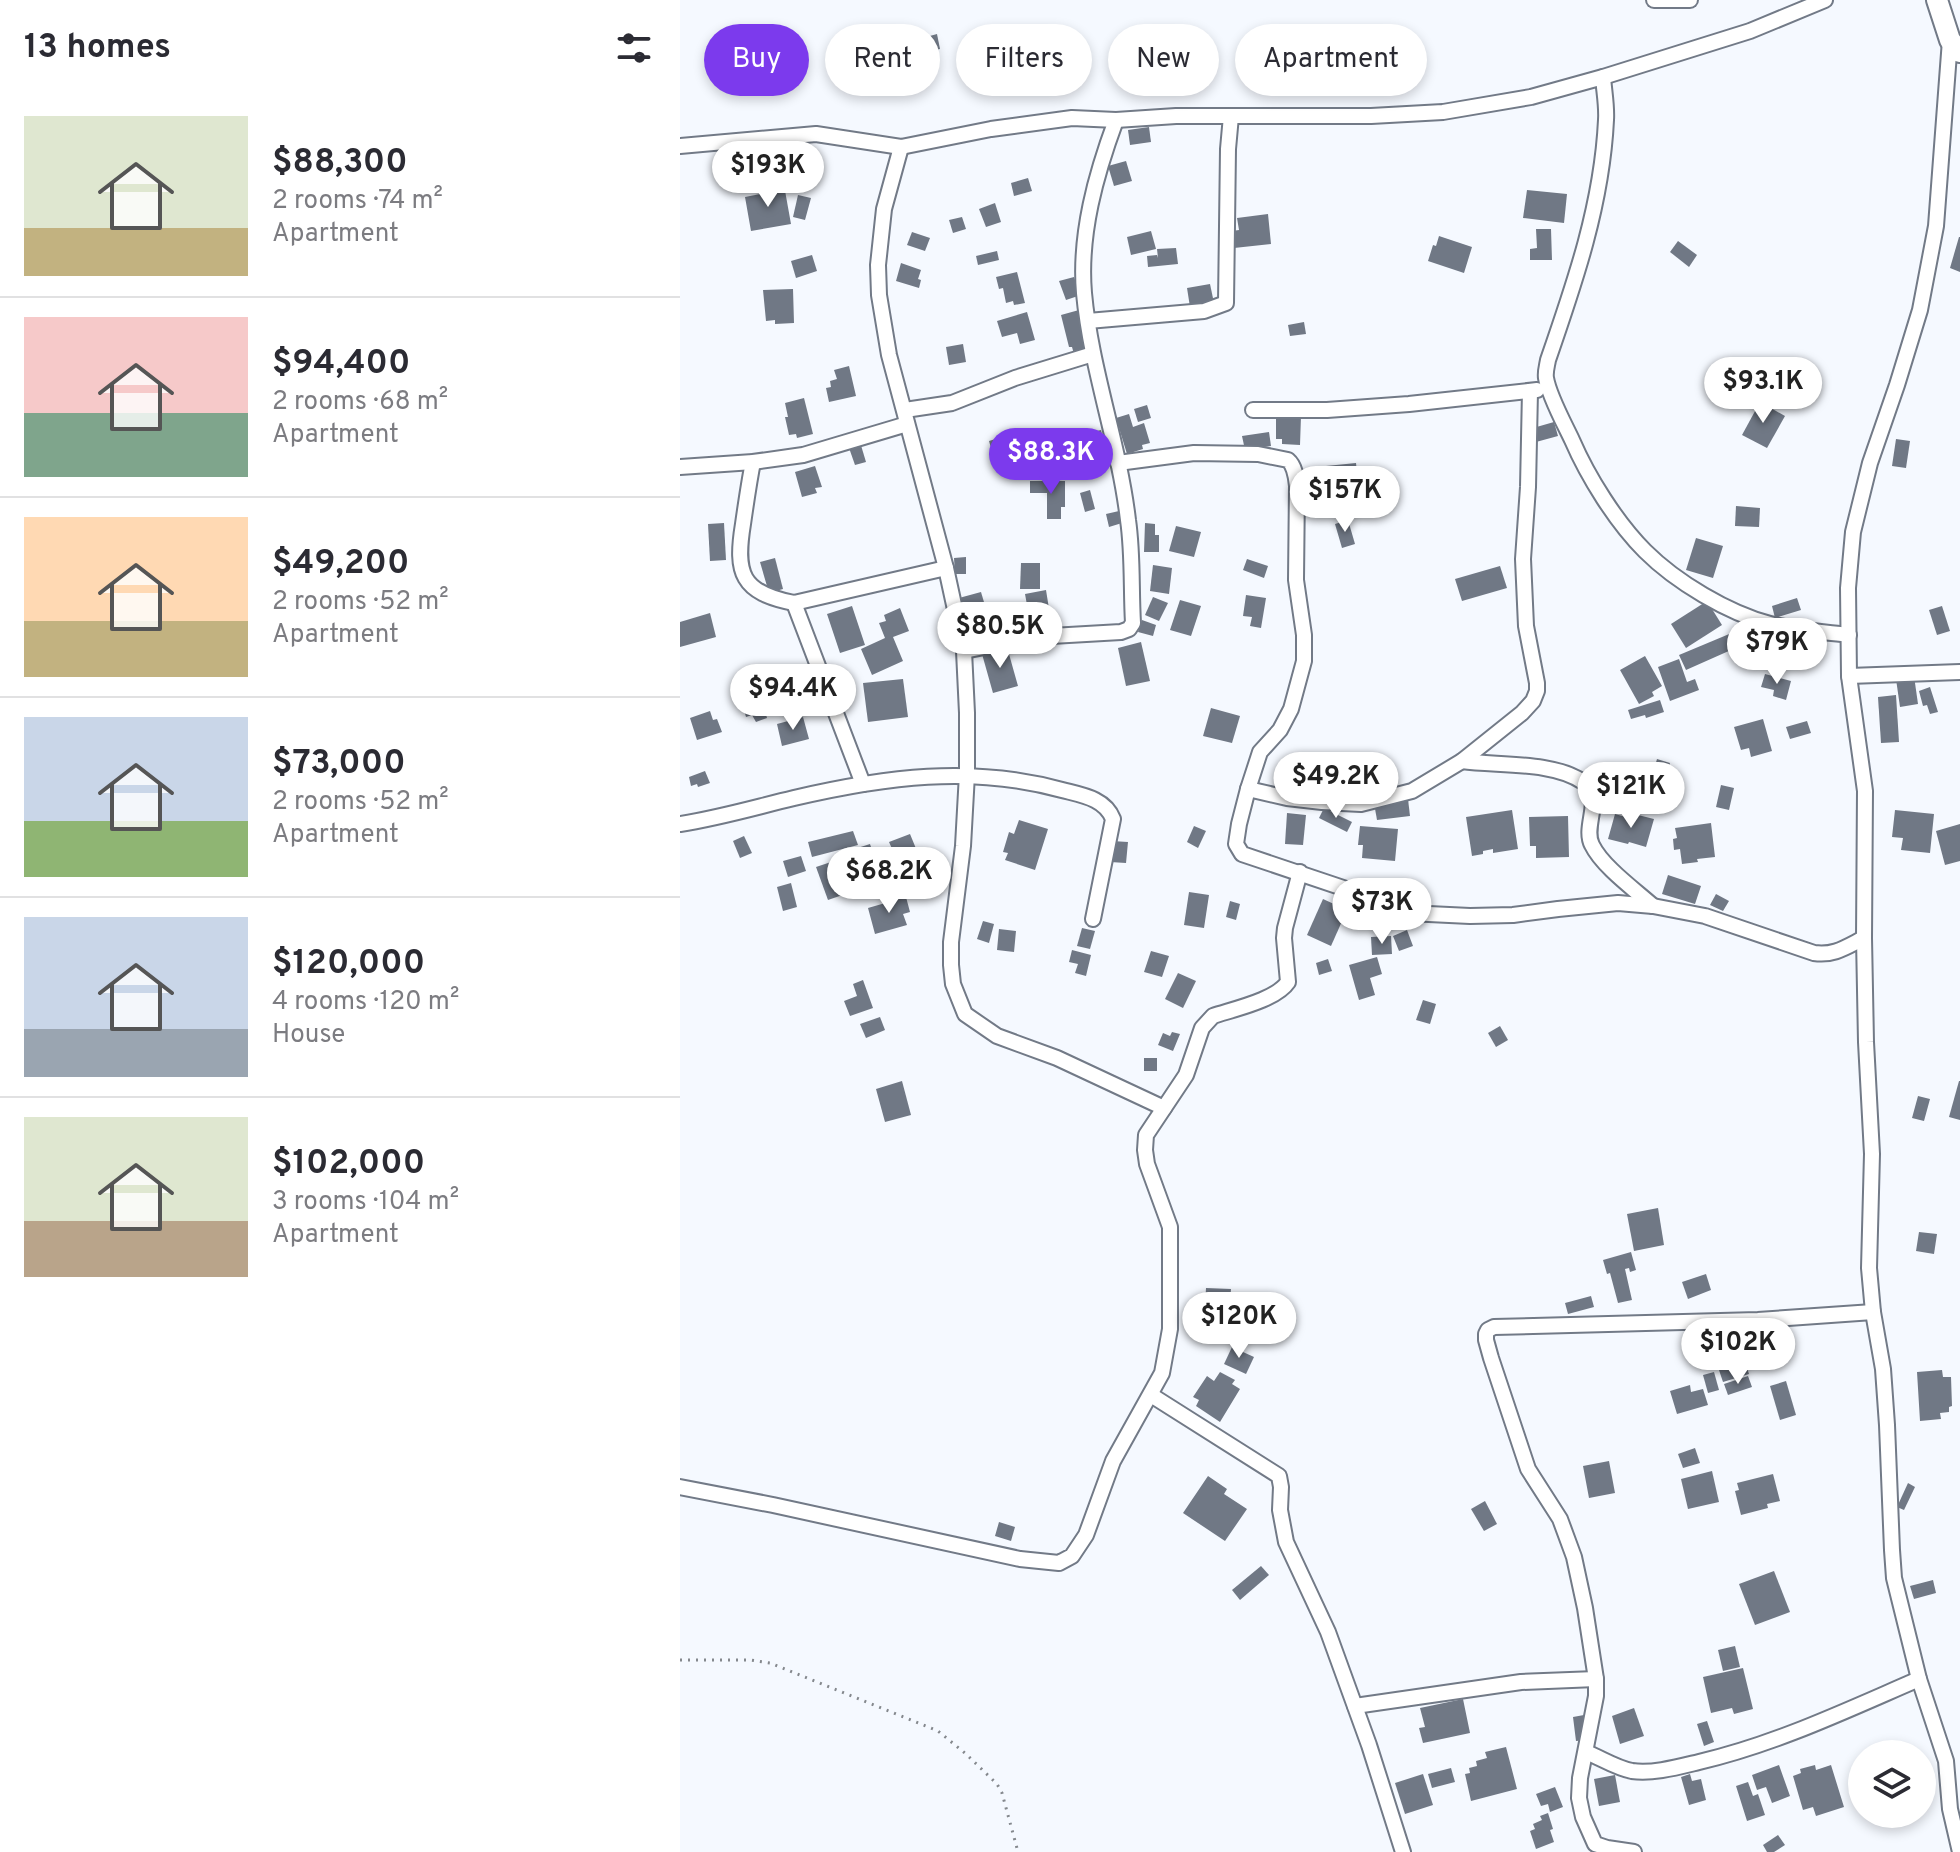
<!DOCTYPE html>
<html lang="en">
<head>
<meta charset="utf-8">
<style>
  body { margin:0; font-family:Overpass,sans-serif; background:#f7f7f7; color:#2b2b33; height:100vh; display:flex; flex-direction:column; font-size:30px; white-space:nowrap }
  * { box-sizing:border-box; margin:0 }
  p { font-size:26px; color:#7c7c81 }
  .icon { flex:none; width:44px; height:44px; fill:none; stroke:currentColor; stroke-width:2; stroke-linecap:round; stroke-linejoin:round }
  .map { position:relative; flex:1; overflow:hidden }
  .side { display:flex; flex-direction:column; background:#fff; width:680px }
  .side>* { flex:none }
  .banner { position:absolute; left:24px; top:24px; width:760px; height:72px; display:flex; gap:16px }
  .controls { position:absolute; left:1168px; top:1740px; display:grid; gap:16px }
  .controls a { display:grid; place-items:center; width:88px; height:88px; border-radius:50%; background:#fff; box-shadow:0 4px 12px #0003; font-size:40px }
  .price { position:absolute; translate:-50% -68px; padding:0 18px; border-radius:28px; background:#fff; color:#222; font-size:26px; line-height:52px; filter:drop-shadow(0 2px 4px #0008) }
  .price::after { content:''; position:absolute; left:50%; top:48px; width:24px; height:18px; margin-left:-12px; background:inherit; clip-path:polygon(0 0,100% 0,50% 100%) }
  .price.selected { background:#7c3aed; color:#fff }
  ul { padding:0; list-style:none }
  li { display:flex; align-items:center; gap:24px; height:200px; padding:0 24px }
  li+li { border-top:2px solid #e1e1e2 }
  li span { display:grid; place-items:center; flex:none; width:224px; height:160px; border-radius:0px; color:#555 }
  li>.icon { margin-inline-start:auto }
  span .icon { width:96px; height:96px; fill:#fffc; stroke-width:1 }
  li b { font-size:34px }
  h2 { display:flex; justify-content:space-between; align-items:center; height:96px; padding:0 24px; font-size:34px }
  .chip { padding:0 28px; border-radius:36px; background:#fff; box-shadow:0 4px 12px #0003; font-size:28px; line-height:72px }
  .chip.selected { background:#7c3aed; color:#fff }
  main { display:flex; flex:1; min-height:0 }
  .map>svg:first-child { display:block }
</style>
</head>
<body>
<main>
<section class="side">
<h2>13 homes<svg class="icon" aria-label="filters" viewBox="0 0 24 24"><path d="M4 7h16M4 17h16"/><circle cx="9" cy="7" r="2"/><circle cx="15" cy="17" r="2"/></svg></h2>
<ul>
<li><span style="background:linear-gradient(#dfe7d0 70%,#c2b280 0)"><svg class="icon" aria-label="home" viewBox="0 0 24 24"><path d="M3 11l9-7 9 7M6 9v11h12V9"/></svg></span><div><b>$88,300</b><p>2 rooms · 74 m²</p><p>Apartment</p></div></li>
<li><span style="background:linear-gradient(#f6c9c9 60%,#7fa58c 0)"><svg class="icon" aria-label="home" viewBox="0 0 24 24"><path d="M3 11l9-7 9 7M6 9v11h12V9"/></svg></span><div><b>$94,400</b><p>2 rooms · 68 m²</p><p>Apartment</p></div></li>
<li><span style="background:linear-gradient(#ffd9b3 65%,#c2b280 0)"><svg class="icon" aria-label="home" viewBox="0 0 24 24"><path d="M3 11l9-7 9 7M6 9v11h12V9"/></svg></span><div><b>$49,200</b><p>2 rooms · 52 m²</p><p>Apartment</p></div></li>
<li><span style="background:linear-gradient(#c9d6e8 65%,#8fb573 0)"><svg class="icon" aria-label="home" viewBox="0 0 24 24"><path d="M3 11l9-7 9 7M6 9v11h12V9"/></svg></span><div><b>$73,000</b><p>2 rooms · 52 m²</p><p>Apartment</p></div></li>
<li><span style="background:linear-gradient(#c9d6e8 70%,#9aa5b1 0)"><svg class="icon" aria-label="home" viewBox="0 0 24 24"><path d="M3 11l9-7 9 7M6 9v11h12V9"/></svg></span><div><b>$120,000</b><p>4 rooms · 120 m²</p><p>House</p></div></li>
<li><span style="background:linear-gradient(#dfe7d0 65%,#b9a48a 0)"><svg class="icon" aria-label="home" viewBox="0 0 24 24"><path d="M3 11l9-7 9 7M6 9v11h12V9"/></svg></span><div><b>$102,000</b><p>3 rooms · 104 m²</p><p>Apartment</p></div></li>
</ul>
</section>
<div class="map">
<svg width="1280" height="1852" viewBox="0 0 1280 1852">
  <rect width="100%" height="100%" fill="#f5f9ff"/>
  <g fill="#707885">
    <path d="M257,34L260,49L242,53L239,39Z"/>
    <path d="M469,127L471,142L450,145L448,130Z"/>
    <path d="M446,161L452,181L434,186L428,166Z"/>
    <path d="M348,178L352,191L334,196L331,183Z"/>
    <path d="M104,185L111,224L71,231L65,197L91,192V188Z"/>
    <path d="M847,190L887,194L884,223L843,218Z"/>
    <path d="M118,195L131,198L125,220L113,217Z"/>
    <path d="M315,203L321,222L306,227L299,209Z"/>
    <path d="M588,214L591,244L554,248L552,231L559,230L557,218Z"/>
    <path d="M282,217L286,229L273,233L269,220Z"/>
    <path d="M856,229H871L872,260H850V249L857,248Z"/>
    <path d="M471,231L476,249L451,255L447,237Z"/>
    <path d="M232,232L250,238L245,251L227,245Z"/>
    <path d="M759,236L792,247L784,273L748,261L753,245L756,246Z"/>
    <path d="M1279,237H1280V272L1270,268Z"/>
    <path d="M998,241L1017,255L1009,267L990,252Z"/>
    <path d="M496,248L498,264L468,267L467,256L477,255L478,258L477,249Z"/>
    <path d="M317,251L319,260L298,265L296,256Z"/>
    <path d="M132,255L137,271L116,278L111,261Z"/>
    <path d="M221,263L241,270L238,279L241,280L239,288L216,281Z"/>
    <path d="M337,272L345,303L334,305L333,301L326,303L323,288L319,289L316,277Z"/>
    <path d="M394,277L398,289L396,290L398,296L386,300L379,281Z"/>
    <path d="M530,284L534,303L510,307L507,288Z"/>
    <path d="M113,289L114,323L95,324V320L86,321L83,290Z"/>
    <path d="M399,310L409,351L394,354L392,347H389L381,315Z"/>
    <path d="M347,312L355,340L340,344L337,333L322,337L317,321Z"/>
    <path d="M624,322L626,334L610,336L608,325Z"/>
    <path d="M283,344L286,362L269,365L266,347Z"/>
    <path d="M169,366L176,396L149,402L146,388L151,387L150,381L157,379L154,370Z"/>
    <path d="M124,398L133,434L117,438L116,434L109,435L105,417H108L105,403Z"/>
    <path d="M1080,402L1105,416L1087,448L1062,435Z"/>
    <path d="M467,405L471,418L458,422L454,409Z"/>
    <path d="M449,414L453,427L464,423L470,443L462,445L463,449L447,454L436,418Z"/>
    <path d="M596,415L621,416L620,445L602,444V439H596Z"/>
    <path d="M874,422L878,436L856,442L853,428Z"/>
    <path d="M421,430L428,462L392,470L385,438Z"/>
    <path d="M589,432L591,446L565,450L562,436Z"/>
    <path d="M335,433L340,450L314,458L309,441Z"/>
    <path d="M1216,439L1230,441L1226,468L1212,466Z"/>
    <path d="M180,442L186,462L175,465L168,445Z"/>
    <path d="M676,463L679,492L649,495L646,466Z"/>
    <path d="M135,466L142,487L135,488L137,493L122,497L115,472Z"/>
    <path d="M350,481H385V507H381V519H367V493H350Z"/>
    <path d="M410,490L415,509L405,512L400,493Z"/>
    <path d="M1056,506L1080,508L1079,527L1055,526Z"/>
    <path d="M439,511L442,523L429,527L426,514Z"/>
    <path d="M668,520L675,544L662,548L655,524Z"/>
    <path d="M44,523L46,560L30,561L28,524Z"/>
    <path d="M465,523L475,524V535H479V552H464Z"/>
    <path d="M496,526L521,532L514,557L489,551Z"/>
    <path d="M1016,538L1043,546L1033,578L1006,570Z"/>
    <path d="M286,557V574H275L274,558Z"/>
    <path d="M95,558L103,589L89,593L80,562Z"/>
    <path d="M567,559L588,566L584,578L563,570Z"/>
    <path d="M341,563H360V589H340Z"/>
    <path d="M473,565L492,568L489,594L470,591Z"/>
    <path d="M820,566L827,588L782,601L775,579Z"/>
    <path d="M366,590L370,615L355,618V615L349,616L345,594Z"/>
    <path d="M301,592L309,619L286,625L279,598Z"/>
    <path d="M566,595L586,598L581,628L570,626L572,617L563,616Z"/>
    <path d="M473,597L488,603L479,621L465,615Z"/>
    <path d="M1117,598L1121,610L1095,618L1092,606Z"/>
    <path d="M500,600L521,606L511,636L490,630Z"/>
    <path d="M1027,601L1042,625L1006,648L991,624Z"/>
    <path d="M172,606L185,645L160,653L147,614Z"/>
    <path d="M1262,606L1270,631L1257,635L1249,610Z"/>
    <path d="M220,608L229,631L213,637L223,661L192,675L181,649L205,638L199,623L206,621L204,615Z"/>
    <path d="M30,613L36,637L0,647V622Z"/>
    <path d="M462,620L476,625L473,636L458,632Z"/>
    <path d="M1054,632L1060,646L1006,670L999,655Z"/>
    <path d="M461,642L470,681L446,686L438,648Z"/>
    <path d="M327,647L338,686L313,693L302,654Z"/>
    <path d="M965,656L982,686L972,692L974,696L959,704L940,670Z"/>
    <path d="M999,659L1007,682L1015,679L1019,690L990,701L978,667Z"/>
    <rect x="1088" y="659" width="21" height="11"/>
    <path d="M1085,674L1111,681L1106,700L1093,696L1094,690L1081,687Z"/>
    <path d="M1234,676L1238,704L1220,707L1216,679Z"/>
    <path d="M223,679L228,717L188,722L183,683Z"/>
    <path d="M1250,687L1258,712L1250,714L1247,705L1243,706L1239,691Z"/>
    <path d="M1216,695L1219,742L1201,743L1198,697Z"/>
    <path d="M82,700L87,718L76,722L72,715L66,717L63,706Z"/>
    <path d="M980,700L984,712L966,718L965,715L951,719L948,710Z"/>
    <path d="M531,708L560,716L552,743L523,736Z"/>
    <path d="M30,711L33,720L37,719L42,732L17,740L10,718Z"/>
    <path d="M123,717L129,739L102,746L97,724Z"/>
    <path d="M1083,719L1092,751L1071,757L1069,748L1061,750L1054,727Z"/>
    <path d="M1127,721L1131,733L1110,739L1106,727Z"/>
    <path d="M977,759L990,763L986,777L996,780L992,794L969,787Z"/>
    <path d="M25,771L30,783L18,787L17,784L11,786L9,777Z"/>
    <path d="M642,775V790L613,791V776Z"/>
    <path d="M1041,785L1054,788L1049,810L1036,807Z"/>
    <path d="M728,799L730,816L697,820L694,803Z"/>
    <path d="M644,808L672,822L667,832L639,818Z"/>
    <path d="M832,810L838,849L813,853V849L803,851V854L792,856L786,817Z"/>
    <path d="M1215,810L1254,814L1250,853L1221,850L1223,838L1212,837Z"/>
    <path d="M607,813L626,815L623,845L605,844Z"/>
    <path d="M935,814L953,819L954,814L974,819L966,847L949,842L948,844L928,839Z"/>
    <path d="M888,816L889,857L856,858V846H850L849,817Z"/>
    <path d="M339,820L368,829L355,870L325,860L328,853L323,852L329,832L334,834Z"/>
    <path d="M1031,823L1035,857L1017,859L1018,862L1002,864L1000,849L994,850L993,839L997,838L995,828Z"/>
    <path d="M1280,824V861L1265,865L1256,831Z"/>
    <path d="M514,826L526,831L518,848L507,842Z"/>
    <path d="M680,826L718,829L715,861L682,858L683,845H678Z"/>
    <path d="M173,831L178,845L132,857L128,842Z"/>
    <path d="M230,834L237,851L231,854L233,859L221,864L215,850L213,851L209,842Z"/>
    <path d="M64,836L72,853L60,858L53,841Z"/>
    <path d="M432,841L448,842L446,863L430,862Z"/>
    <path d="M190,844L194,856L166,865L162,853Z"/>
    <path d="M121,856L126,871L108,877L103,861Z"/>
    <path d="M163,858L174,891L148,900L136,867Z"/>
    <path d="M988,875L1021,886L1015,904L982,894Z"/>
    <path d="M111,883L117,907L103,911L97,887Z"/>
    <path d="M509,892L529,895L524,928L504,925Z"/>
    <path d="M1036,894L1049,901L1043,911L1030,905Z"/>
    <path d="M226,897L230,912L223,914L227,925L195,934L188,908Z"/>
    <path d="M643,899L667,910L651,946L627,935Z"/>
    <path d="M550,901L560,904L556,920L546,917Z"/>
    <path d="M303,921L314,924L309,943L297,939Z"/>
    <path d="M402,928L415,931L410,949L397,946Z"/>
    <path d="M319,929L336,931L334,952L317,950Z"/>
    <path d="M727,930L733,946L719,951L713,936Z"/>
    <path d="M711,936L712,954L692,955L691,937Z"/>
    <path d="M392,950L411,955L406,976L395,973L398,964L389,962Z"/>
    <path d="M471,951L489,956L482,977L464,972Z"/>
    <path d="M697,957L702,974L690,978L695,995L679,1000L669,965Z"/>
    <path d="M648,959L652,971L639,975L636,963Z"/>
    <path d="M498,973L516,981L503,1008L485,999Z"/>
    <path d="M183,980L193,1008L170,1016L164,1001L177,996L173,984Z"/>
    <path d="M743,1000L756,1004L750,1024L736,1020Z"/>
    <path d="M200,1017L205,1030L186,1038L180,1024Z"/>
    <path d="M820,1026L828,1040L816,1047L808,1033Z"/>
    <path d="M492,1032L500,1034L493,1051L478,1045L483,1033L490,1036Z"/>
    <rect x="464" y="1058" width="13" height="13"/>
    <path d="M222,1081L231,1115L205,1122L196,1089Z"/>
    <path d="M1279,1081H1280V1120L1269,1117Z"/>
    <path d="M1238,1096L1250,1099L1244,1121L1232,1118Z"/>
    <path d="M978,1208L984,1245L954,1251L947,1214Z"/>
    <path d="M1239,1232L1257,1234L1254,1254L1236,1251Z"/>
    <path d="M951,1252L956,1270L950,1272L949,1268L945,1269L952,1300L938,1303L930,1273L927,1274L923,1260Z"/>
    <path d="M1026,1274L1031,1290L1008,1299L1002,1282Z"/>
    <path d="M526,1288L551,1289L550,1303L555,1304L554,1318H549V1325L524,1324Z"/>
    <path d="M911,1296L914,1307L888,1314L885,1303Z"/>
    <path d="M1025,1327L1030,1341L1015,1346L1010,1332Z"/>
    <path d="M552,1347L574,1357L566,1374L544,1364Z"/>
    <path d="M1064,1359L1069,1374L1043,1382L1038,1367Z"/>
    <path d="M1262,1370L1263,1377H1271L1272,1406L1269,1407V1412L1260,1413L1261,1419L1240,1421L1237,1372Z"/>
    <path d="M540,1372L555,1380L552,1384L560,1389L540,1422L516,1406L519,1400L513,1397L527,1376L534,1381Z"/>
    <path d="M1034,1372L1039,1390L1028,1393L1023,1375Z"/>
    <path d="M1068,1376L1072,1387L1048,1395L1044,1384Z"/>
    <path d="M1106,1381L1116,1415L1100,1420L1090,1386Z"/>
    <path d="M1010,1385L1011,1392L1023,1389L1028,1405L997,1414L990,1391Z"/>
    <path d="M1015,1448L1020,1463L1003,1468L998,1454Z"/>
    <path d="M929,1461L935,1493L909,1498L903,1466Z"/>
    <path d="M1032,1471L1039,1502L1008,1509L1001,1479Z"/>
    <path d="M1093,1474L1100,1501L1087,1504L1088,1508L1061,1515L1055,1491L1059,1490L1057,1483Z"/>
    <path d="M528,1476L547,1489L544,1494L567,1509L545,1541L503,1513Z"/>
    <path d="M1228,1483L1235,1487L1224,1510L1217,1507Z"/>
    <path d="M805,1501L817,1524L804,1531L791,1509Z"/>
    <path d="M319,1522L335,1527L331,1541L315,1536Z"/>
    <path d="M581,1566L589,1575L560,1600L552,1590Z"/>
    <path d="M1094,1571L1110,1612L1075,1625L1059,1584Z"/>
    <path d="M1253,1580L1256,1593L1234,1599L1230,1586Z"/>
    <path d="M1055,1646L1060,1667L1043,1671L1038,1650Z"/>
    <path d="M1063,1668L1073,1709L1054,1714L1052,1708L1031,1713L1023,1677Z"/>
    <path d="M783,1699L790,1733L743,1743L739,1728L745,1727L740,1708Z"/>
    <path d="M954,1708L964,1736L940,1744L932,1716Z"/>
    <path d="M904,1715L907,1740L896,1741L893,1717Z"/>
    <path d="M1027,1721L1034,1742L1024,1746L1017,1724Z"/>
    <path d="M826,1747L837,1789L791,1801L785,1774L790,1773L789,1768L797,1766L796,1761L807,1758L805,1752Z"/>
    <path d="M1099,1765L1110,1796L1092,1803L1086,1787L1077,1790L1072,1775Z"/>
    <path d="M1135,1765L1136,1770L1151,1765L1164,1807L1136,1816L1133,1807L1123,1810L1113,1776L1121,1773L1120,1769Z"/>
    <path d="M771,1768L775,1782L752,1788L748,1774Z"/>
    <path d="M743,1774L753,1805L725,1814L715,1783Z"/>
    <path d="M1010,1774L1012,1781L1021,1779L1026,1800L1009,1805L1001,1777Z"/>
    <path d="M935,1775L940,1802L919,1806L914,1779Z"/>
    <path d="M1068,1782L1073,1796L1078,1794L1085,1815L1067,1821L1056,1786Z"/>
    <path d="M875,1787L883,1807L870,1812L868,1804L861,1806L856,1794Z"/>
    <path d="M868,1813L873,1829L870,1830L874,1842L856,1849L850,1831L855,1829L853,1824L862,1820L860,1816Z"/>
    <path d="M1098,1835L1105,1845L1094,1852H1087L1083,1845Z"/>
  </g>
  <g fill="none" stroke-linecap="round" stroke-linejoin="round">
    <g stroke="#727a87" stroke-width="18">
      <g id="street">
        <path d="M974,0H1010"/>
        <path d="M1270,40L1256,226L1240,310L1217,385L1190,463L1173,532L1168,588L1169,676L1185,791L1184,938L1186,1042L1192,1154L1189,1268L1193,1312L1203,1369L1207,1425L1212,1550L1214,1578L1239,1679L1266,1761L1270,1809L1280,1852"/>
        <path d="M923,77C924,91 927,106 926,120C922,204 895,282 868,360C867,366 865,372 866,378C869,396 884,423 892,440C908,477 936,522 965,551C996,582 1048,613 1090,624C1115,630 1143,632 1169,635"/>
        <path d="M0,146L136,134L221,147L311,129L392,118L436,120L496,116H691L763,112L851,97L923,77L1070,31L1145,0"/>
        <path d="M221,147L204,209L198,265L199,295L209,355L266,568L284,651L287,713V774L283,846L271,942V965L273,984L285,1014L317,1036L377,1058L484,1108"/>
        <path d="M408,321L524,311L546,303L548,149L551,116"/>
        <path d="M225,410L272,403L335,378L413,354"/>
        <path d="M573,410H647L729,404L857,390"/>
        <path d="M73,462C69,482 66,503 63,524C55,573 61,593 114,603L266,568"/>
        <path d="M438,463L514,453L578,454L608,460C615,466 616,477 617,486L616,580L624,635V661L611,709L600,730L580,752L568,789L559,824L556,844L562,854L678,893L714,909L728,913L790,916L833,915L878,909L938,903L973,906L1025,916L1134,953C1154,956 1166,947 1184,938"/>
        <path d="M0,467L73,462L123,455L227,424"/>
        <path d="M114,603L183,784"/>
        <path d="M284,651L354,637L441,632L449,629L453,623C451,589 453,554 448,520C439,443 411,370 404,293C399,234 416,174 436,120"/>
        <path d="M1169,676L1280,672"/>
        <path d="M782,761C818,766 873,761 903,782C925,797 902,826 912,845C922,866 955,890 973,906"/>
        <path d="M568,789L607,798L642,802L681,804L732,791L782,761L842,713L853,701L857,691V683L846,626L843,559L848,487L850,391"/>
        <path d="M0,824C39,818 76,807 114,798C204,777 291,765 382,790C401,795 425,798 433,819L413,919"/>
        <path d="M471,1395L599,1476L601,1487L600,1510L606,1542L648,1632L689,1745L723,1852"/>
        <path d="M0,1487L93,1505L340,1559L379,1563L392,1556L406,1535L433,1461L482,1373L490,1329V1227L467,1164L465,1150L466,1135L506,1075L522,1028L533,1016C554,1009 596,1000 608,982L604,938L605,928L620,872"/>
        <path d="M675,1706L841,1682L916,1679"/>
        <path d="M906,1752C921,1758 936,1768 952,1771C973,1774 998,1767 1019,1762C1096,1744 1167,1710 1239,1679"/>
        <path d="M954,1852L927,1848L915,1844L903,1817L899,1798L900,1778L916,1696V1679L905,1608L894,1557L880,1519L848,1469L811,1358L806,1340V1334L808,1330L814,1327L1078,1320L1193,1312"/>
      </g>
    </g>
    <g stroke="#727a87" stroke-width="24">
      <path id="secondary" d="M1257,0L1270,40L1280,52"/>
    </g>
    <path stroke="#84888d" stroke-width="3" stroke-dasharray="2 6" stroke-linecap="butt" d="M0,1660H70L90,1663L258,1731L286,1754L317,1784L322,1793L338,1852"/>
    <use href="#street" stroke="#fff" stroke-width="14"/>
    <use href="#secondary" stroke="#fff" stroke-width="20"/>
  </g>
</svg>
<div class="controls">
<a><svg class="icon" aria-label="layers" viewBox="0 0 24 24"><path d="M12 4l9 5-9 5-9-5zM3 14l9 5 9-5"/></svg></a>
</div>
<b class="price" style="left:88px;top:209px">$193K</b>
<b class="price" style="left:1083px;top:425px">$93.1K</b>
<b class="price selected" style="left:371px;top:496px">$88.3K</b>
<b class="price" style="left:665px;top:534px">$157K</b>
<b class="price" style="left:320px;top:670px">$80.5K</b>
<b class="price" style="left:1097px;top:686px">$79K</b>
<b class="price" style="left:113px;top:732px">$94.4K</b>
<b class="price" style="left:656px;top:820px">$49.2K</b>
<b class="price" style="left:951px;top:830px">$121K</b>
<b class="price" style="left:209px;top:915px">$68.2K</b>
<b class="price" style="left:702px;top:946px">$73K</b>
<b class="price" style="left:559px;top:1360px">$120K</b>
<b class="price" style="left:1058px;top:1386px">$102K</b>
<div class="banner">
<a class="chip selected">Buy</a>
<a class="chip">Rent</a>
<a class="chip">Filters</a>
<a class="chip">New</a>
<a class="chip">Apartment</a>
</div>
</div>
</main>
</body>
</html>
